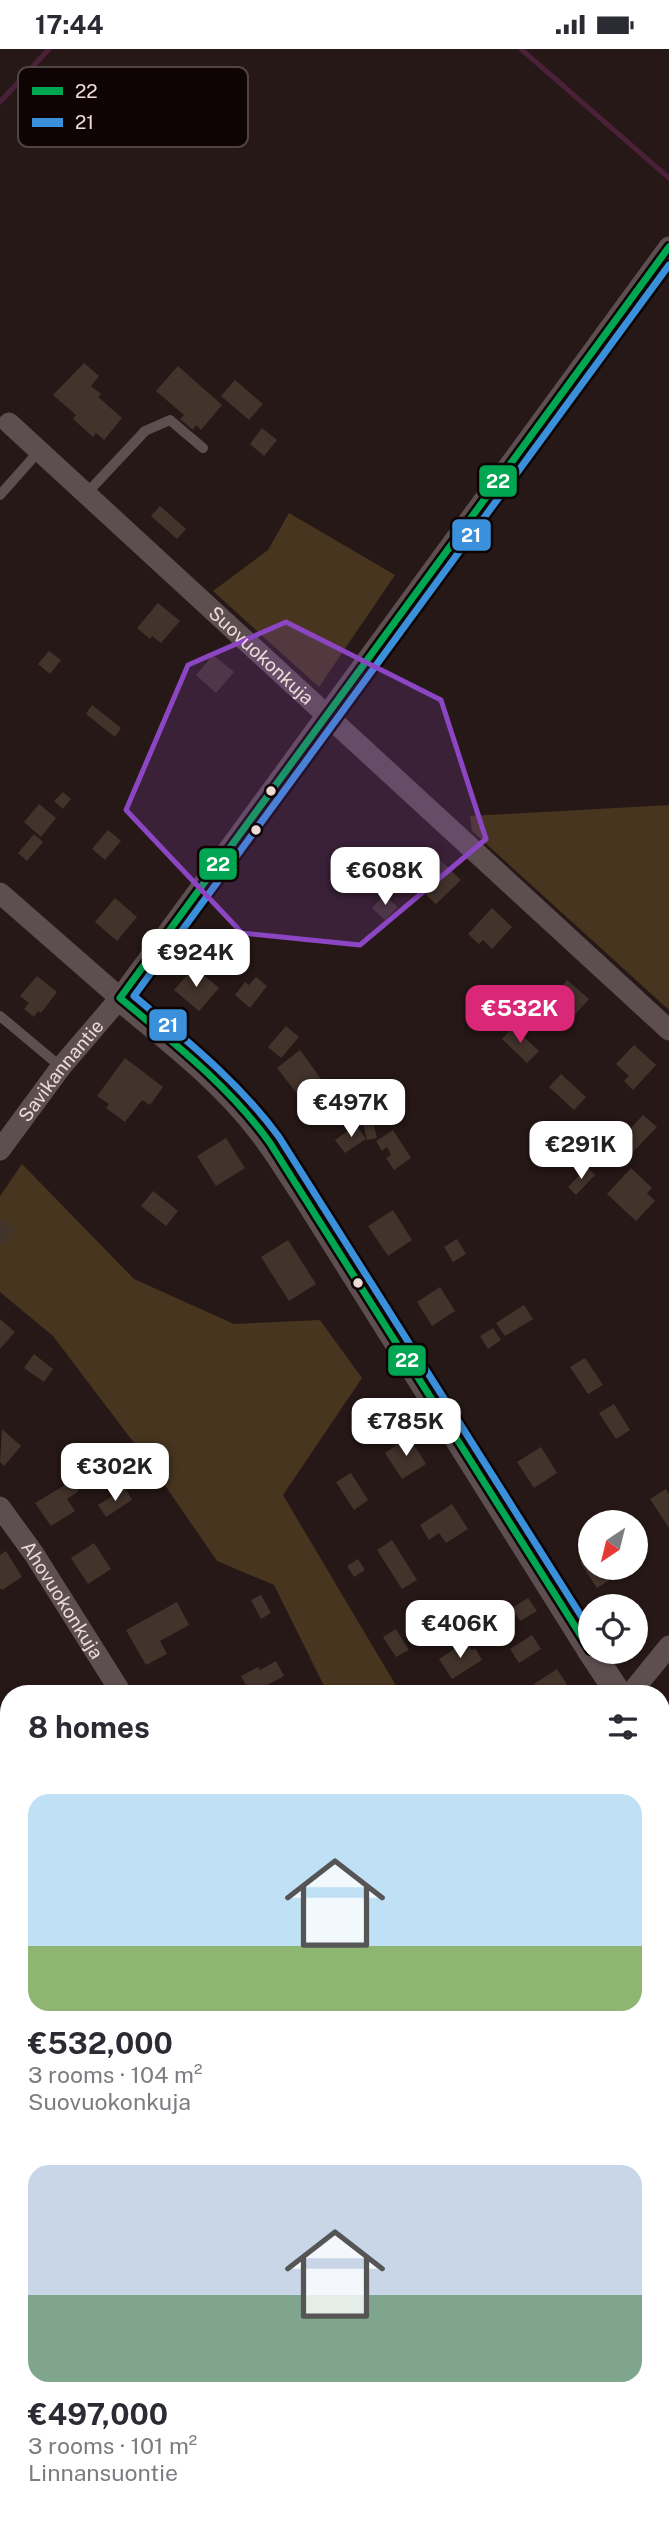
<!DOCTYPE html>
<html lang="en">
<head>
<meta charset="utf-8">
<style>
  body { margin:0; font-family:"Public Sans",sans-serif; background:#f7f7f7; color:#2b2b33; height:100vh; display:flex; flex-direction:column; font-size:26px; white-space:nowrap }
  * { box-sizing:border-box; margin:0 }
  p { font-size:23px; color:#7c7c81 }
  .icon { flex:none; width:38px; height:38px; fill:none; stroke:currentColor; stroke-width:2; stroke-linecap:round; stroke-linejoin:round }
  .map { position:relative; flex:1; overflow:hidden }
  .sheet { position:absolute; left:0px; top:1636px; width:670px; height:842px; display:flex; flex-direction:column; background:#fff; border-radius:28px 28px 0 0; box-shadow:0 2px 5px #0004 }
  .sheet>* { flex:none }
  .needle { width:46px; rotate:215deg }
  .tools { position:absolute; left:578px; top:1461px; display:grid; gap:14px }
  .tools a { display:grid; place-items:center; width:70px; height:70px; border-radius:50%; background:#fff; box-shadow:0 2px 5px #0004; font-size:35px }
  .price { position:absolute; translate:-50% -60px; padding:0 16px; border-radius:14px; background:#fff; color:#222; font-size:23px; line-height:46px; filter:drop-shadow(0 2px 4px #0008) }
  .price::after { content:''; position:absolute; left:50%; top:42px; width:21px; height:16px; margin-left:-10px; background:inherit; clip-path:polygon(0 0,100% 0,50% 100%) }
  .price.current { background:#db2777; color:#fff }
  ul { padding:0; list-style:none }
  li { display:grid; align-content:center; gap:14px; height:371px; padding:0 28px }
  li span { display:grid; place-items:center; height:217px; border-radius:21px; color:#555 }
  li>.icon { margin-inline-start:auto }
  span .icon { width:126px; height:126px; fill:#fffc; stroke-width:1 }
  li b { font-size:30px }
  h2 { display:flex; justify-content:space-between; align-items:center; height:84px; padding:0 28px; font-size:30px }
  .status { display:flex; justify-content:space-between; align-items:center; height:49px; padding:0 35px; background:#fff; direction:ltr }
  .status svg { height:19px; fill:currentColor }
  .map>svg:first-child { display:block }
</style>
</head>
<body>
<div class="status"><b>17:44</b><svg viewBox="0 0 49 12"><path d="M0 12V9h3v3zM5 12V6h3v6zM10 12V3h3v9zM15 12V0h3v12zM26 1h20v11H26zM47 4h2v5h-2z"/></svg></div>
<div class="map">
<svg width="669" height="2477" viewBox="0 0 669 2477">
  <rect width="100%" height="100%" fill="#261816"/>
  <g fill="#47351f">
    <path d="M289,464L395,526L319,638L213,542L268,501Z"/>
    <path d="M669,756V961L472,782L470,767Z"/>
    <path d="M22,1115L134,1230L234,1275L320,1271L362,1329L283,1446L401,1645H328L274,1536L217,1512L153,1419L53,1287L0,1243V1147Z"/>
    <path d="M0,1997L9,2006V2130L0,2135Z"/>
    <path d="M9,2351V2469H526L529,2477H0V2357Z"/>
  </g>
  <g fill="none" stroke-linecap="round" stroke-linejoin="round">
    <g stroke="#4b2039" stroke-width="5">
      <path d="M521,0L669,129"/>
      <path d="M0,53L49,0"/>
    </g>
  </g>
  <g fill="#42332b">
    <path d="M84,314L99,327L91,337L101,345L98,348L122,369L104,391L96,384L93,388L73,370L76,366L53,346Z"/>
    <path d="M178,317L222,356L201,381L196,376L193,381L180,370L184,366L156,342Z"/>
    <path d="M235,331L263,355L249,371L221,347Z"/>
    <path d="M262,379L277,391L264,407L250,395Z"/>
    <path d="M160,457L186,480L177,490L151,467Z"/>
    <path d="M158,554L180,572L161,594L152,587L150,590L137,579Z"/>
    <path d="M49,602L61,611L50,625L38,615Z"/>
    <path d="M213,606L234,623L216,644L196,626Z"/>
    <path d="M92,656L121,679L115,688L86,665Z"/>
    <path d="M63,743L71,750L63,760L54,752Z"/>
    <path d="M39,755L56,769L41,788L24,773Z"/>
    <path d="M108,781L121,792L105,811L92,800Z"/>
    <path d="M34,785L43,793L27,812L18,804Z"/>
    <path d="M439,810L461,831L436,855L426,846L432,841L420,830Z"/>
    <path d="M384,846L398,858L385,871L372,859Z"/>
    <path d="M115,849L137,868L117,892L95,873Z"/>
    <path d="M492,859L512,878L492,900L483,891L479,895L468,885Z"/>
    <path d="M194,918L219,939L199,962L174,941Z"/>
    <path d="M37,927L57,943L41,964L38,962L34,968L24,960L29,954L20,947Z"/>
    <path d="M256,928L267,937L250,959L235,946L245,933L249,936Z"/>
    <path d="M567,931L589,950L571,970L564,964L554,976L541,965Z"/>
    <path d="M286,977L299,988L281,1009L268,998Z"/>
    <path d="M513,978L539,1002L527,1014L502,990Z"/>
    <path d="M634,996L656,1016L633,1041L624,1032L629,1027L616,1015Z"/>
    <path d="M300,1001L324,1034L302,1051L277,1019Z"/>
    <path d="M125,1009L163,1038L150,1056L142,1051L125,1073L106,1059L109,1055L97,1047Z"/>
    <path d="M561,1025L586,1048L574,1061L549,1038Z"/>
    <path d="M643,1066L657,1078L633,1103L620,1091Z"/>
    <path d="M373,1072L377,1089L367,1091L363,1074Z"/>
    <path d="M356,1076L366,1090L345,1104L335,1091Z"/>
    <path d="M393,1081L411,1109L394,1121L386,1109L391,1106L387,1098L382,1102L376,1092Z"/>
    <path d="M226,1089L245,1119L216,1137L197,1107Z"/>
    <path d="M587,1118L595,1126L576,1146L568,1138Z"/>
    <path d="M631,1119L652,1139L647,1144L655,1152L636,1172L607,1145Z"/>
    <path d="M153,1142L178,1162L166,1177L141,1157Z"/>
    <path d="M393,1161L412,1191L388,1207L368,1177Z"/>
    <path d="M3,1170L15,1182L3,1196L0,1193V1173Z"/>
    <path d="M457,1190L466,1205L453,1213L444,1198Z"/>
    <path d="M288,1191L316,1235L289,1252L261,1208Z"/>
    <path d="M440,1238L455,1262L432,1277L417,1253Z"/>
    <path d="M524,1256L533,1270L505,1287L496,1274Z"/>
    <path d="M0,1270L15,1283L0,1300Z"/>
    <path d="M493,1279L501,1291L488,1300L480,1287Z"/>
    <path d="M34,1305L53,1320L44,1333L24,1319Z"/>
    <path d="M585,1309L603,1336L588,1345L570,1318Z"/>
    <path d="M614,1355L630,1381L616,1390L599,1364Z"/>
    <path d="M2,1380L21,1397L4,1417L0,1413Z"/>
    <path d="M409,1388L426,1415L402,1430L385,1404Z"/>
    <path d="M541,1398L557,1424L534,1439L517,1413Z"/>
    <path d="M89,1413L97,1425L87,1431L79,1419Z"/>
    <path d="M351,1424L368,1451L354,1461L336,1433Z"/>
    <path d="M72,1432L79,1442L67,1450L75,1462L51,1477L35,1454Z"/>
    <path d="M125,1439L132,1451L106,1468L98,1456Z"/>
    <path d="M666,1440L669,1445V1479L650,1450Z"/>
    <path d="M452,1455L468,1480L446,1494L439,1484L429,1491L420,1476Z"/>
    <path d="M392,1491L417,1531L402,1540L377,1501Z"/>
    <path d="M94,1494L111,1520L88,1535L71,1509Z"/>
    <path d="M6,1502L22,1528L2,1541L0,1539V1506Z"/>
    <path d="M590,1507V1519H620L622,1523L597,1539L580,1513Z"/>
    <path d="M358,1510L365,1521L354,1528L347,1517Z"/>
    <path d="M261,1546L271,1564L261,1570L251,1551Z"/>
    <path d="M528,1549L537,1562L520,1572L512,1559Z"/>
    <path d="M177,1553L189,1576L160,1592L167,1605L146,1616L126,1581Z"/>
    <path d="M396,1580L409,1601L396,1608L383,1588Z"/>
    <path d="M532,1586L541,1600L519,1614L510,1600Z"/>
    <path d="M467,1592L472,1601L475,1599L482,1611L452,1630L439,1610Z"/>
    <path d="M276,1612L284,1627L251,1645L241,1627L258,1618L260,1621Z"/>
    <path d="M557,1620L573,1645H535L533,1643L537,1641L534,1635Z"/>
    <path d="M0,1904L9,1911V1920L0,1932Z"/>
    <path d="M669,1962V2011L662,1998L665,1996L662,1991V1966Z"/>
  </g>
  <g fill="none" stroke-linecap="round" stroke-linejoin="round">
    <g stroke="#625556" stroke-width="3.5" stroke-dasharray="5 5" stroke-linecap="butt">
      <path d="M662,1715L669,1720"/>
      <path d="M0,2142L9,2154"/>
      <path d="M0,2222L9,2217"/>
    </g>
    <g stroke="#5d4e50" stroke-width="10">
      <path d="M87,444L145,382L170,371L203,399"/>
      <path d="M0,446L40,401"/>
      <path d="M0,967L61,1018"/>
    </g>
    <g stroke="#5d4e50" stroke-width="21">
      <path id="s1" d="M9,374L669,981"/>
      <path d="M0,844L120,949"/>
      <path id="s2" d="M0,1101L61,1018L120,949L669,198"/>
      <path id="s3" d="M0,1458L34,1505L122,1645"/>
      <path d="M630,1645L669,1597"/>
      <path d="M0,1845L9,1833"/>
      <path d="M662,2325L669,2331"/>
    </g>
    <g stroke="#5d4e50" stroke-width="26">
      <path d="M120,949C168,990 219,1028 258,1078C275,1099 289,1123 304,1145L590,1601"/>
      <path d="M591,1603L619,1645"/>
      <path d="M662,1683L669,1686"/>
    </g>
    <g stroke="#6b5759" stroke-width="33">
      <path d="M662,1909L669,1905"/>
      <path d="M0,2293L9,2287"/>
    </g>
    <g stroke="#0d0403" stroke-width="12">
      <path id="bus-1" d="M590,1601L270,1094C229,1037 174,994 120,949L669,198"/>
    </g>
    <g stroke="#0d0403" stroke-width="12">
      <path id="bus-2" d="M590,1581L279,1088C239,1033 186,991 134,947L669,216"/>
    </g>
    <use href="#bus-1" stroke="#00a651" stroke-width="7"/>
    <use href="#bus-2" stroke="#3a90db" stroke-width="7"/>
  </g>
  <path fill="#8c46c3" fill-opacity="0.2" stroke="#8c46c3" stroke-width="5" stroke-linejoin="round" d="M286,573L441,651L486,790L360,896L242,884L126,761L188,616Z"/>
  <g fill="#ecdbd7" stroke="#0d0403" stroke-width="2.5">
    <circle cx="271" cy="742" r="6"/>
    <circle cx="256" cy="781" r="6"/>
    <circle cx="358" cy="1234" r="6"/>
  </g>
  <g text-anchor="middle" stroke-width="5" stroke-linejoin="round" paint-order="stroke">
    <g font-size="19" fill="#ecdbd7" stroke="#0d0403">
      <text dy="7" stroke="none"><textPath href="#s1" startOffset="343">Suovuokonkuja</textPath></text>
      <text dy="7" stroke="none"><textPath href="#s2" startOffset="100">Savikannantie</textPath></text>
      <text dy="7" stroke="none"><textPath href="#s3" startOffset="112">Ahovuokonkuja</textPath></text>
    </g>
  </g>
  <rect x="18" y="18" width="230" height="80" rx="10" fill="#0d0403" stroke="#504443" stroke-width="2"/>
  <rect x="32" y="38" width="31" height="8" fill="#00a651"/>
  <rect x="32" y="69" width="31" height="9" fill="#3a90db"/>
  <g font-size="19" fill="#ecdbd7">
    <text x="75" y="49">22</text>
    <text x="75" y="80">21</text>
  </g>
  <g stroke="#0d0403" stroke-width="2.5">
    <rect x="478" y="415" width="40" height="34" rx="7" fill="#00a651"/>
    <rect x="451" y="469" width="41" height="34" rx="7" fill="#3a90db"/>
    <rect x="198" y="798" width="40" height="34" rx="7" fill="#00a651"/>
    <rect x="148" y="959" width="40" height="34" rx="7" fill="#3a90db"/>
    <rect x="387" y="1295" width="40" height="33" rx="7" fill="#00a651"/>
  </g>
  <g font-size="19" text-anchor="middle" font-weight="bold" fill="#fff">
    <text x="498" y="439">22</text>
    <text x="471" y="493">21</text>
    <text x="218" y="822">22</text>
    <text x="168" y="983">21</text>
    <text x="407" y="1318">22</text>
  </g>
</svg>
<div class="tools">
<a><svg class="needle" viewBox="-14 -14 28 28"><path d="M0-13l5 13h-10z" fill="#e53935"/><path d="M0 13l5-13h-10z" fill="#7c7c81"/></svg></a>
<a><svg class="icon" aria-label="locate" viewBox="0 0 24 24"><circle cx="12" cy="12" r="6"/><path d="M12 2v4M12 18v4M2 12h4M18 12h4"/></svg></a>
</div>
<b class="price" style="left:385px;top:858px">€608K</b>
<b class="price" style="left:196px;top:940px">€924K</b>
<b class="price current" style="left:520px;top:996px">€532K</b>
<b class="price" style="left:351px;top:1090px">€497K</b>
<b class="price" style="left:581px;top:1132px">€291K</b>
<b class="price" style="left:406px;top:1409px">€785K</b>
<b class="price" style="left:115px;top:1454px">€302K</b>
<b class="price" style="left:460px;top:1611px">€406K</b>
<section class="sheet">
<h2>8 homes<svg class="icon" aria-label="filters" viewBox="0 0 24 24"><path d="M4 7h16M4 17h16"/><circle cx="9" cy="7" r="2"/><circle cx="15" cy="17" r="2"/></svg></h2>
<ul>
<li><span style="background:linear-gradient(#bfe0f5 70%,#8fb573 0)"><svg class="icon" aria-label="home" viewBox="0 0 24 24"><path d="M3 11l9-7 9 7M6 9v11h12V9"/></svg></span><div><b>€532,000</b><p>3 rooms · 104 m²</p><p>Suovuokonkuja</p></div></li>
<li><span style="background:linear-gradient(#c9d6e8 60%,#7fa58c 0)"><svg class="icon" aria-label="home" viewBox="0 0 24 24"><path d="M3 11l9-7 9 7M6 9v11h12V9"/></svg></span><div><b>€497,000</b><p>3 rooms · 101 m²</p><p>Linnansuontie</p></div></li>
</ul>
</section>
</div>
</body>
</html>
